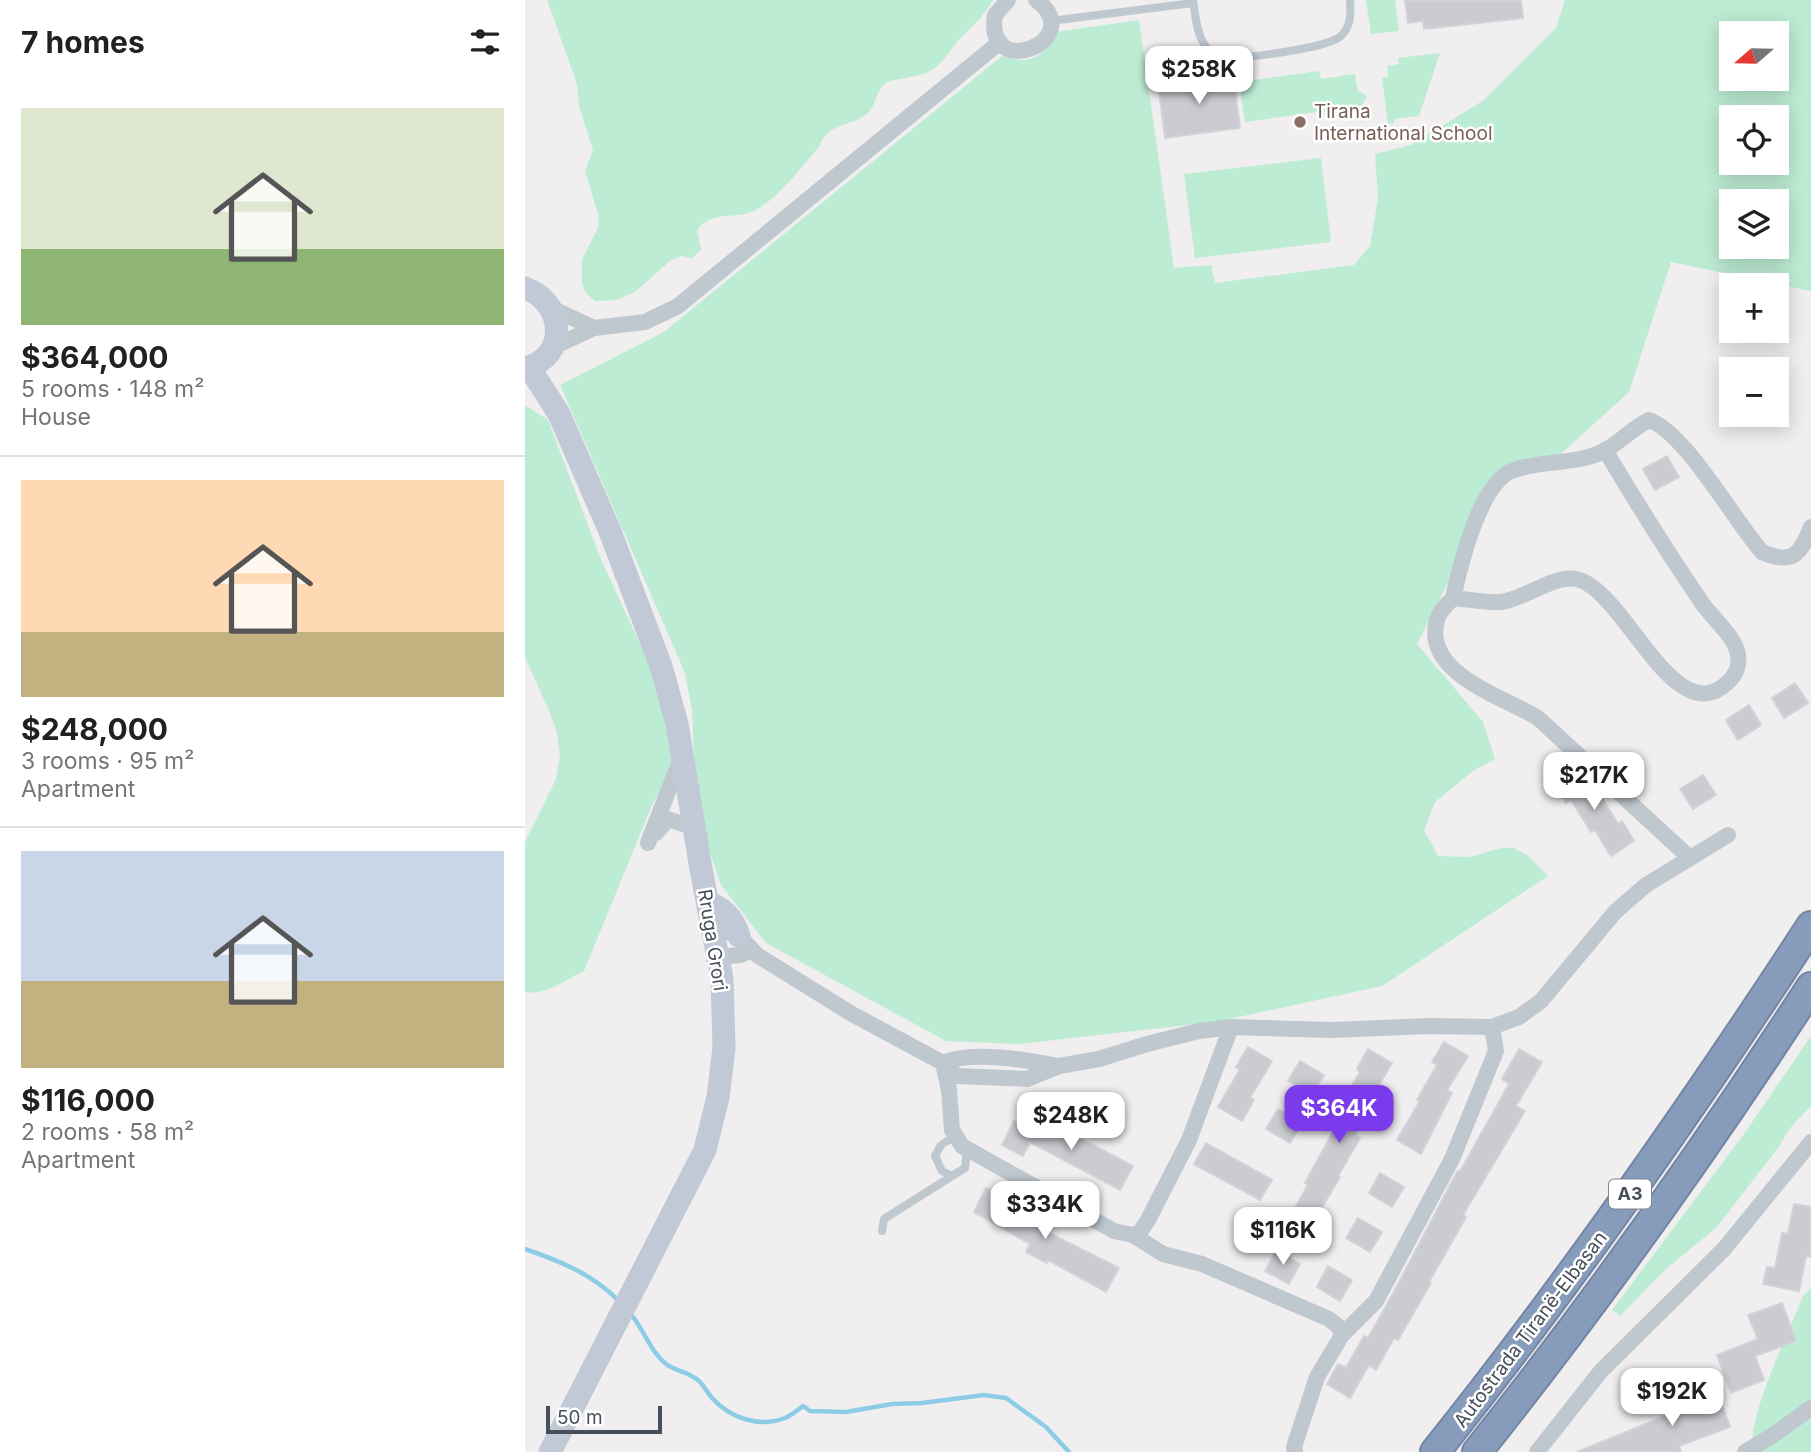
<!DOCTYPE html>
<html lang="en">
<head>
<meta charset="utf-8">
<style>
  body { margin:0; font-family:Inter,sans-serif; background:#f6f6f6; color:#202124; height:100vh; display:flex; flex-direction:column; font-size:26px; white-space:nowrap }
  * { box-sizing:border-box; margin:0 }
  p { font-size:23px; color:#757577 }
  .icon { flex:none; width:38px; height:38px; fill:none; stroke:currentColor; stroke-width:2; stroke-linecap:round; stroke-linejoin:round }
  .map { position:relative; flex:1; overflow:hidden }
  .drawer { display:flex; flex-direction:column; background:#fff; width:525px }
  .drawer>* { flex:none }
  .needle { width:46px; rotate:250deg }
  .controls { position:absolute; left:1194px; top:21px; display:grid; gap:14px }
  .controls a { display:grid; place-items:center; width:70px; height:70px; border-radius:0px; background:#fff; box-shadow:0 4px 18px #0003; font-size:35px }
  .scale { position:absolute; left:21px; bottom:18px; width:116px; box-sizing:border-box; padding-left:7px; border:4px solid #474f5a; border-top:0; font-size:19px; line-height:24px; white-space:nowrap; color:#474f5a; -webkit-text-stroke:5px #fff; paint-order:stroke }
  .price { position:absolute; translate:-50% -60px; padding:0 16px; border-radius:14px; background:#fff; color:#222; font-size:23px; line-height:46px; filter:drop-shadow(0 2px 4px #0008) }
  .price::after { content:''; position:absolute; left:50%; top:42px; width:21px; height:16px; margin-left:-10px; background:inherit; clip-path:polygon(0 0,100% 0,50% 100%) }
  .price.selected { background:#7c3aed; color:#fff }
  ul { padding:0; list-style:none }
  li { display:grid; align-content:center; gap:14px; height:371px; padding:0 21px }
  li+li { border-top:2px solid #e0e0e0 }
  li span { display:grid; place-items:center; height:217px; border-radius:0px; color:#555 }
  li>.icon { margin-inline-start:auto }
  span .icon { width:126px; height:126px; fill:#fffc; stroke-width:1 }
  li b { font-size:30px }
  h2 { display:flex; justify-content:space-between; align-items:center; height:84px; padding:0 21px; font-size:30px }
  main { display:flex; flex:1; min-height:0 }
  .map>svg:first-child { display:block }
</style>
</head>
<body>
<main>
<section class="drawer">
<h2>7 homes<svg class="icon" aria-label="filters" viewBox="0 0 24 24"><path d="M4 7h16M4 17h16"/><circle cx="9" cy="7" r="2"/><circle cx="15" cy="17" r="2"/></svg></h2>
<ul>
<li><span style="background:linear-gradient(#dfe7d0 65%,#8fb573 0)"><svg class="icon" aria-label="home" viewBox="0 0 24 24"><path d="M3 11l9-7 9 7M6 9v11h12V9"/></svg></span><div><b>$364,000</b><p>5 rooms · 148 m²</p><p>House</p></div></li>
<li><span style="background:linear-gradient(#ffd9b3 70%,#c2b280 0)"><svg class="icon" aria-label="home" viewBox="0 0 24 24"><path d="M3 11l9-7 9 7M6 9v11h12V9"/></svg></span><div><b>$248,000</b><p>3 rooms · 95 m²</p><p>Apartment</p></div></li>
<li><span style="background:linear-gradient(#c9d6e8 60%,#c2b280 0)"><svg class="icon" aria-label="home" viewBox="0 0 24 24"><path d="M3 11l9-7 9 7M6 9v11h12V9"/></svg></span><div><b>$116,000</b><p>2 rooms · 58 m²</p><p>Apartment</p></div></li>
</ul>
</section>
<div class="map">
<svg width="1286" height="1452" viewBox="0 0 1286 1452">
  <rect width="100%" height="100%" fill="#f0eeee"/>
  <g fill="#bdecd4" fill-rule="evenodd">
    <path d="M22,0H468C459,17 446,27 433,41C423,52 417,66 403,72C391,78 370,78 361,83C349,91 353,109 336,118C318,127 302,125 294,147C277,166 250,203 226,212C206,219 186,211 172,230L176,250L167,258L156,256L146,260L110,292L91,300L70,301L61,293L57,283V260L73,228L74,217L60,171L68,150L54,106L52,84Z"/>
    <path d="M841,0H870L874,31L846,34Z"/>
    <path d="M1040,0H1286V291L1146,262L1104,392L1038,452L972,486L892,644L958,722L970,759L948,771L910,802L899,830L913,856L945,857L976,848H989L1002,855L1023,876L857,986L690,1022L494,1044L421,1041L241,943L196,885L185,853L170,784L167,710L160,673L35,385L139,332L477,56C506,65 518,58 530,32L614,20L649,268L686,265L690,283L829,265L845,246L853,198L850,154L886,145L959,100L1031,28ZM1206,33H1251V79H1206ZM1206,117H1251V163H1206ZM1206,201H1251V247H1206Z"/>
    <path d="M915,53L894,116L869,119V123L863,124L857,78L863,77L862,66L874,64L873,58Z"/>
    <path d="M794,71L796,79L830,74L833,91L842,96L833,112L801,119L799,111L720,122L714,82Z"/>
    <path d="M796,158L806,242L670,258L659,174Z"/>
    <path d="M0,405L23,420L77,562L132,680L146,755V777L141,788L133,795L127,805L59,971C42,979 20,996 0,992V842L31,779L35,756L32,732L25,713L0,657Z"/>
    <path d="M1286,1036V1106L1265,1128L1253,1148L1191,1228L1141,1269L1095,1316L1087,1310L1219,1134Z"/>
    <path d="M1286,1287V1452H1228C1221,1417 1264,1334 1277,1298Z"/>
  </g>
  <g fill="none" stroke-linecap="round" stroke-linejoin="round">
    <g stroke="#8dcce7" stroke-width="4.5">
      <path d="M0,1249C35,1261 67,1274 93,1300"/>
      <path d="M104,1312C118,1327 124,1350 141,1364C150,1371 165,1372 174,1381C179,1386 182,1392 187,1398C205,1418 234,1428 260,1418C266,1416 273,1410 278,1406L285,1411L321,1412L367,1404L397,1403L459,1395L481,1398L521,1427L544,1452"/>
    </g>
  </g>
  <g fill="#cbccd2" stroke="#d2d3d9" stroke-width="2">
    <path d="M880,0H996L998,18L899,29L898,21L883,23Z"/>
    <path d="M708,73L715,128L640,138L633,83Z"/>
    <path d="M1142,456L1154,477L1130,490L1118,469Z"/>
    <path d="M1270,683L1283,703L1259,718L1247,698Z"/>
    <path d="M1224,705L1236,725L1213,740L1201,720Z"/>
    <path d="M1051,768L1072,801L1077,798L1093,824L1097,821L1109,841L1086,856L1070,830L1066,832L1046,800L1041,803L1029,783Z"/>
    <path d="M1178,775L1191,795L1168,809L1155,789Z"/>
    <path d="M919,1042L943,1056L922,1090L927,1093L896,1154L872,1140L895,1101L892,1100L912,1065L907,1062Z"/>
    <path d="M723,1047L747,1061L725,1098L729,1100L717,1121L693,1107L715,1069L711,1067Z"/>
    <path d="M843,1049L867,1063L845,1100L849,1102L830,1135L835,1138L813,1176L815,1177L792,1216L796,1218L784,1238L760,1225L783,1185L780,1183L819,1112L814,1109L835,1072L832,1069Z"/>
    <path d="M994,1049L1017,1062L991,1106L1000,1111L938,1215L941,1217L904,1282L906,1283L873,1340L869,1338L851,1370L844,1365L825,1398L802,1384L813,1364L821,1368L839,1336L843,1338L870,1290L932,1172L936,1170L984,1084L977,1079Z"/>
    <path d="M775,1061L799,1075L787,1095L763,1081Z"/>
    <path d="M753,1109L777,1123L765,1143L741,1129Z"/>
    <path d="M489,1121L519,1137L526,1123L608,1166L595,1190L505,1142L498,1156L477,1145Z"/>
    <path d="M681,1143L747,1180L735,1200L669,1164Z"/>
    <path d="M855,1173L879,1187L867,1207L844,1193Z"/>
    <path d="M461,1188L510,1215L506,1224L594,1268L581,1292L523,1260L522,1263L501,1252L505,1244L449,1212Z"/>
    <path d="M1269,1204L1286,1207V1257L1281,1256L1274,1291L1238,1284L1242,1267L1250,1268L1257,1233L1263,1234Z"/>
    <path d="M833,1218L857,1232L845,1252L821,1238Z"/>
    <path d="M752,1250L775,1264L764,1284L740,1271Z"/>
    <path d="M803,1266L827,1280L815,1301L792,1287Z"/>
    <path d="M1257,1303L1271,1341L1230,1356L1239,1380L1206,1393L1192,1355L1233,1339L1223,1315Z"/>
    <path d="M1191,1389L1205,1427L1154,1446L1156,1452H1052L1160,1408L1158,1401Z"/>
  </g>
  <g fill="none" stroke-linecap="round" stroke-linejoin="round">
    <g stroke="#7386a6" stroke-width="32">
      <g id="motorway">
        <path d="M910,1452C1045,1283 1168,1107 1286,926"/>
        <path d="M952,1452C1071,1303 1182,1147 1286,987"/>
      </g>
    </g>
    <g stroke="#bfc7cf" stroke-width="8">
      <path d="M668,0C672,28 673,56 707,59C729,56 801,49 816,36C826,26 826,14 825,0"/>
      <path d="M525,21L668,3"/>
      <path d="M430,1136L416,1145L410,1156L417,1171L427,1176L440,1168L442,1150"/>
      <path d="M357,1231L359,1219L427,1176"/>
    </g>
    <g stroke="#bfc7cf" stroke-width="16">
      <path d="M483,0L470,15C459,84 565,39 511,0"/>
      <path d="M28,309L69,328"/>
      <path d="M28,347L69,328L120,322L153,306L475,42"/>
      <path d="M1080,450C1111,502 1143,553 1177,603C1188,619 1210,636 1213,655C1215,666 1210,676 1202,683C1148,733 1099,588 1051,579C1028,575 1000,599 976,602C961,603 943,599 928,598C922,605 914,611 912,620C897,674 980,697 1013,718L1165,858"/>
      <path d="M928,598C935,566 955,481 989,470C1017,460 1051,465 1079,451C1095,442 1108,428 1124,420C1160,432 1210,522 1237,552C1268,565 1275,555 1286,527"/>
      <path d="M131,833L143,819L169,828"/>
      <path d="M123,843L155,761"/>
      <path d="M205,933L214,936L232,955L327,1014L418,1063L432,1076L502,1079L534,1066L574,1059L622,1044L674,1031L706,1027L807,1030L904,1026L967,1027L994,1017L1016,1001L1090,912L1121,885L1203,835"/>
      <path d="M193,957L215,955L227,950"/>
      <path d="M418,1063L424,1090L427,1130L437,1146L589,1231L608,1235L615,1232L623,1220L664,1140L706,1027"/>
      <path d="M418,1063C447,1050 503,1060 534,1066"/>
      <path d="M608,1235L638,1254L677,1264L804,1319L813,1326L817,1335"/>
      <path d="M770,1452L769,1447L792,1377L817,1335L851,1301L927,1159L971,1051L967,1027"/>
      <path d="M1012,1452L1076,1371L1199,1249L1286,1142"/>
      <path d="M1220,1452L1247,1436L1286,1408"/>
    </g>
    <g stroke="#c1c9d6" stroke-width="23">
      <path d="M0,288C40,302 44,357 0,368"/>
      <path d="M4,367L34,414L84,529L136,666L152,724L176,869L197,979L199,1048L193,1097L180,1150L25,1452"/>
      <path d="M183,903C199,908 209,920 214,936"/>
    </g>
    <use href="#motorway" stroke="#879bba" stroke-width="28"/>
  </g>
  <circle fill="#8d6e63" stroke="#fff" stroke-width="2.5" cx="775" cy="122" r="7"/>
  <g text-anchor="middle" stroke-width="5" stroke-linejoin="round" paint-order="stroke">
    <rect fill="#fff" stroke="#7e848c" stroke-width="2" x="1084" y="1179.5" width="42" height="29" rx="5"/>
    <g font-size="18" font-weight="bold" fill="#474f5a">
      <text x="1105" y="1200">A3</text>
    </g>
    <g font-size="19" fill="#785e54" stroke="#fff" text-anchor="start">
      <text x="789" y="118">Tirana<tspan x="789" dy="22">International School</tspan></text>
    </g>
    <g font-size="19" fill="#474f5a" stroke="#fff">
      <text transform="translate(188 940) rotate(81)" y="7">Rruga Grori</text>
      <text transform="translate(1005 1329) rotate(-53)" y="7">Autostrada Tiranë-Elbasan</text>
    </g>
  </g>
</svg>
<div class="controls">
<a><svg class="needle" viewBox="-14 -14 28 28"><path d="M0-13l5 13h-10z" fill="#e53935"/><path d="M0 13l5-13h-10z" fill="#757577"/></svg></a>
<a><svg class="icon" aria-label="locate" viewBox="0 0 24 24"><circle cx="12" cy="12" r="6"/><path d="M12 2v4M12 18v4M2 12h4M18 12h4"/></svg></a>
<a><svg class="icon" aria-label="layers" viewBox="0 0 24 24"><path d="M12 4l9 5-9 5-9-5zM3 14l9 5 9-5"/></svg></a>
<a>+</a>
<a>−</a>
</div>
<div class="scale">50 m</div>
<b class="price" style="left:674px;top:106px">$258K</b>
<b class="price" style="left:1069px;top:812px">$217K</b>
<b class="price selected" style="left:814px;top:1145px">$364K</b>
<b class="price" style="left:546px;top:1152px">$248K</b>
<b class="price" style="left:520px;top:1241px">$334K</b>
<b class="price" style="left:758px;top:1267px">$116K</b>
<b class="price" style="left:1147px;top:1428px">$192K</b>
</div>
</main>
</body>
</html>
